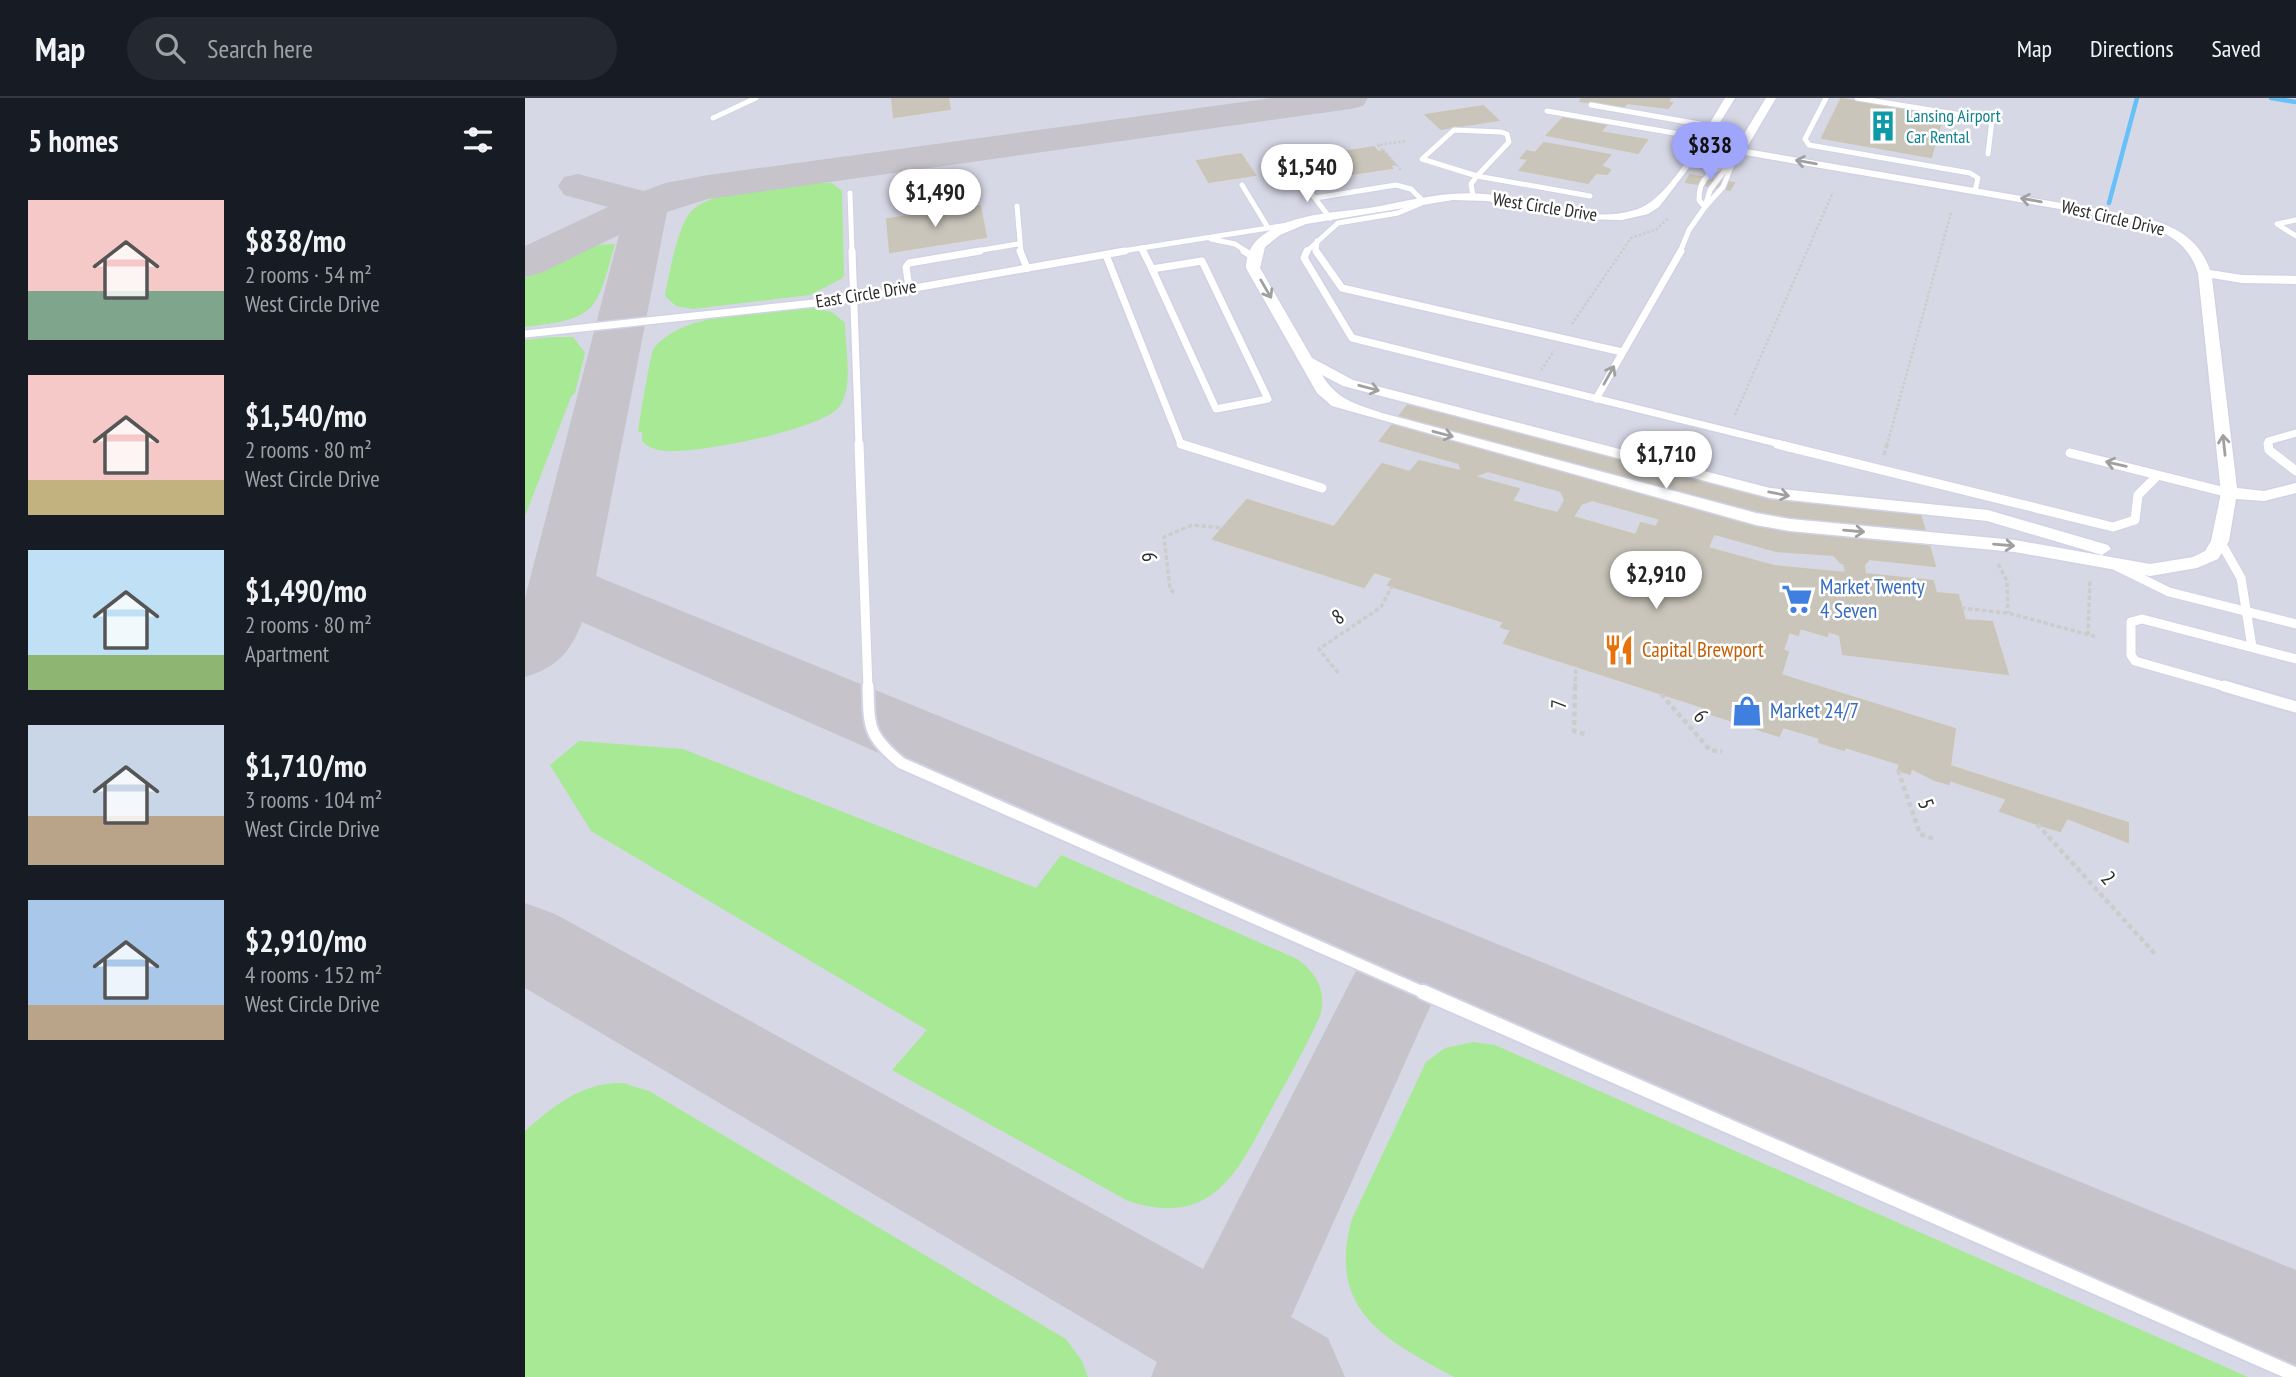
<!DOCTYPE html>
<html lang="en">
<head>
<meta charset="utf-8">
<style>
  body { margin:0; font-family:"PT Sans Narrow",sans-serif; background:#242831; color:#f1f3f6; height:100vh; display:flex; flex-direction:column; font-size:26px; white-space:nowrap }
  * { box-sizing:border-box; margin:0 }
  p { font-size:23px; color:#9ea1a6 }
  .icon { flex:none; width:38px; height:38px; fill:none; stroke:currentColor; stroke-width:2; stroke-linecap:round; stroke-linejoin:round }
  .map { position:relative; flex:1; overflow:hidden }
  .panel { display:flex; flex-direction:column; background:#171b24; width:525px }
  .panel>* { flex:none }
  .price { position:absolute; translate:-50% -60px; padding:0 16px; border-radius:24px; background:#fff; color:#222; font-size:23px; line-height:46px; filter:drop-shadow(0 2px 4px #0008) }
  .price::after { content:''; position:absolute; left:50%; top:42px; width:21px; height:16px; margin-left:-10px; background:inherit; clip-path:polygon(0 0,100% 0,50% 100%) }
  .price.active { background:#9ea5fa; color:#111 }
  ul { padding:0; list-style:none }
  li { display:flex; align-items:center; gap:21px; height:175px; padding:0 28px }
  li span { display:grid; place-items:center; flex:none; width:196px; height:140px; border-radius:0px; color:#555 }
  li>.icon { margin-inline-start:auto }
  span .icon { width:84px; height:84px; fill:#fffc; stroke-width:1 }
  li b { font-size:30px }
  h2 { display:flex; justify-content:space-between; align-items:center; height:84px; padding:0 28px; font-size:30px }
  header { display:flex; align-items:center; gap:42px; box-sizing:border-box; height:98px; padding:0 35px; background:#171b24; border-bottom:2px solid #363941 }
  header strong { font-size:33px }
  nav { display:flex; gap:38px; margin-inline-start:auto; font-size:24px }
  .search { width:490px; height:63px; background:#242831; display:flex; align-items:center; gap:18px; box-sizing:border-box; padding:0 24px; border-radius:38px; color:#9ea1a6; font-size:26px }
  main { display:flex; flex:1; min-height:0 }
  .map>svg:first-child { display:block }
</style>
</head>
<body>
<header>
<strong>Map</strong>
<div class="search"><svg class="icon" aria-label="search" viewBox="0 0 24 24"><circle cx="10" cy="10" r="6"/><path d="M15 15l6 6"/></svg>Search here</div>
<nav><a>Map</a><a>Directions</a><a>Saved</a></nav>
</header>
<main>
<section class="panel">
<h2>5 homes<svg class="icon" aria-label="filters" viewBox="0 0 24 24"><path d="M4 7h16M4 17h16"/><circle cx="9" cy="7" r="2"/><circle cx="15" cy="17" r="2"/></svg></h2>
<ul>
<li><span style="background:linear-gradient(#f6c9c9 65%,#7fa58c 0)"><svg class="icon" aria-label="home" viewBox="0 0 24 24"><path d="M3 11l9-7 9 7M6 9v11h12V9"/></svg></span><div><b>$838/mo</b><p>2 rooms · 54 m²</p><p>West Circle Drive</p></div></li>
<li><span style="background:linear-gradient(#f6c9c9 75%,#c2b280 0)"><svg class="icon" aria-label="home" viewBox="0 0 24 24"><path d="M3 11l9-7 9 7M6 9v11h12V9"/></svg></span><div><b>$1,540/mo</b><p>2 rooms · 80 m²</p><p>West Circle Drive</p></div></li>
<li><span style="background:linear-gradient(#bfe0f5 75%,#8fb573 0)"><svg class="icon" aria-label="home" viewBox="0 0 24 24"><path d="M3 11l9-7 9 7M6 9v11h12V9"/></svg></span><div><b>$1,490/mo</b><p>2 rooms · 80 m²</p><p>Apartment</p></div></li>
<li><span style="background:linear-gradient(#c9d6e8 65%,#b9a48a 0)"><svg class="icon" aria-label="home" viewBox="0 0 24 24"><path d="M3 11l9-7 9 7M6 9v11h12V9"/></svg></span><div><b>$1,710/mo</b><p>3 rooms · 104 m²</p><p>West Circle Drive</p></div></li>
<li><span style="background:linear-gradient(#a9c7e8 75%,#b9a48a 0)"><svg class="icon" aria-label="home" viewBox="0 0 24 24"><path d="M3 11l9-7 9 7M6 9v11h12V9"/></svg></span><div><b>$2,910/mo</b><p>4 rooms · 152 m²</p><p>West Circle Drive</p></div></li>
</ul>
</section>
<div class="map">
<svg width="1771" height="1279" viewBox="0 0 1771 1279">
  <rect width="100%" height="100%" fill="#eee8dc"/>
  <rect fill="#d7d8e6" x="0" y="0" width="1771" height="1279"/>
  <g fill="#a7e994">
    <path d="M286,84L307,85L317,93L319,178L316,181L285,197L168,211L151,208L140,198C143,179 153,130 164,116C181,92 257,88 286,84Z"/>
    <path d="M90,146C71,213 73,221 0,229V180L67,147Z"/>
    <path d="M287,210L307,214L320,225C320,249 329,290 314,309C296,332 171,356 140,353C131,352 124,350 117,343V334H113C115,322 125,256 129,250C159,212 242,215 287,210Z"/>
    <path d="M26,239H48L60,255L50,295L46,299L0,418V242Z"/>
    <path d="M54,643L158,651L511,790L536,757L772,861C792,875 802,894 795,918C781,949 764,979 748,1008C713,1073 689,1131 603,1103L367,972L402,932L66,733L25,667Z"/>
    <path d="M948,944L970,947L1723,1279H929C861,1242 801,1213 827,1121L901,964L920,950Z"/>
    <path d="M98,985L124,993L541,1241L557,1263L563,1279H0V1033C29,1007 58,984 98,985Z"/>
  </g>
  <g fill="none" stroke-linecap="round" stroke-linejoin="round">
    <g stroke="#67c0f8" stroke-width="4.5">
      <path d="M1746,0L1771,4"/>
      <path d="M1584,105L1612,0"/>
    </g>
    <path fill="#c6c4ca" fill-rule="evenodd" d="M747,0H843L838,8L825,11L183,101L142,114L71,478L1771,1172V1279L909,900L766,1219L803,1240L820,1279H626L632,1264L0,890V805L30,816L678,1171L834,867L57,524C46,554 31,570 0,579V500L94,137L16,175L0,179V148L83,109L39,97L33,88L39,79L53,76L119,93L140,85L183,77Z"/>
  </g>
  <g fill="#c9c5bb" stroke="#cac5b5" stroke-width="2">
    <path d="M367,0H423L425,11L369,19Z"/>
    <path d="M1057,0H1145L1143,4L1147,5L1143,10L1102,5L1098,10L1055,3Z"/>
    <path d="M1316,1L1418,17L1406,59L1297,40Z"/>
    <path d="M958,8L973,22L916,31L901,17Z"/>
    <path d="M1039,19L1082,26L1075,34L1122,42L1113,55L1022,37Z"/>
    <path d="M1019,45L1085,57L1076,68L1085,72L1082,76L1071,75L1063,85L995,72L1004,61L996,60L1002,53L1010,55Z"/>
    <path d="M849,49L853,54L859,53L870,66L865,67L867,70L786,82L771,61Z"/>
    <path d="M716,56L730,77L684,84L672,63Z"/>
    <path d="M1165,77L1209,85L1205,92L1161,84Z"/>
    <path d="M455,108L461,139L365,154L362,121Z"/>
    <path d="M886,303L1255,400L1394,412L1410,468L1344,461L1339,467L1316,465L1309,457L1251,453L1067,402L1056,406L1040,402L1036,393L963,373L952,377L937,373L934,365L855,343Z"/>
    <path d="M894,363L952,377L950,379L994,391L987,403L1016,411L1033,415L1040,402L1056,406L1048,419L1111,437L1116,425L1131,429L1135,421L1189,435L1183,450L1249,468L1321,475L1319,465L1339,467L1340,476L1408,483L1411,495L1433,497L1440,522L1467,524L1483,576L1318,556L1315,537L1303,533L1302,538L1275,530L1273,537L1264,534L1258,552L1263,554L1256,577L1430,631L1425,668L1603,725V744L1542,720L1535,733L1512,726L1475,713L1482,701L1424,682V686L1410,682L1386,670L1385,676L1373,672L1375,666L1320,649L1319,652L1306,648L1294,644L1295,640L1258,629L1254,638L1177,613L1178,609L979,545L986,532L976,529L979,524L863,487L868,480L849,474L839,489L688,441L722,402L809,429L857,366L885,374Z"/>
  </g>
  <g fill="none" stroke-linecap="round" stroke-linejoin="round">
    <g stroke="#d1d2e5" stroke-width="7">
      <g id="lane-far4">
        <path d="M1301,0L1280,41L1284,47L1445,75L1453,80L1450,93"/>
        <path d="M1332,0L1467,22L1463,56"/>
        <path d="M1066,7L1186,28"/>
        <path d="M1022,13L1178,40"/>
        <path d="M188,20L231,0"/>
        <path d="M929,32L976,34L982,36L984,44L952,78L897,61Z"/>
        <path d="M1208,64L1198,89L1180,109L1174,102C1173,79 1189,71 1208,64Z"/>
        <path d="M770,74L805,120"/>
        <path d="M952,78L1065,98"/>
        <path d="M717,87L742,128"/>
        <path d="M325,95L327,154"/>
        <path d="M948,98L946,86L952,78"/>
        <path d="M492,108L496,154"/>
        <path d="M1771,122L1752,126L1771,138"/>
        <path d="M686,141L710,146L722,154"/>
        <path d="M617,150L619,154"/>
        <path d="M445,154L493,146"/>
        <path d="M591,154L769,126"/>
        <path d="M781,154L813,125L873,115L899,104L886,91L871,87L790,100"/>
        <path d="M791,154L792,143"/>
        <path d="M1155,154L1164,132L1180,109L1185,92L1214,53"/>
      </g>
    </g>
    <g stroke="#d1d2e5" stroke-width="10">
      <g id="lane-far3">
        <path d="M327,153L334,347"/>
        <path d="M495,153L502,170"/>
        <path d="M618,153L627,171"/>
        <path d="M719,153L727,158"/>
        <path d="M782,153L779,160L827,240L1259,347"/>
        <path d="M791,153L817,190L1097,254"/>
        <path d="M581,157L656,346L660,347"/>
        <path d="M677,163L743,301L691,311L627,171Z"/>
        <path d="M384,190L381,169L384,165L455,153"/>
        <path d="M0,236L327,201L600,153"/>
        <path d="M1071,301L1156,153"/>
        <path d="M1743,347V343L1771,335"/>
      </g>
    </g>
    <g stroke="#d1d2e5" stroke-width="11">
      <g id="lane-far2">
        <path d="M334,346L343,590"/>
        <path d="M656,346L797,390"/>
        <path d="M1252,346L1588,429L1610,422L1613,397L1631,379"/>
        <path d="M1743,346L1744,352L1771,373"/>
        <path d="M1545,355L1704,395"/>
        <path d="M1695,443L1716,480L1727,549"/>
        <path d="M1591,468L1644,494L1771,526"/>
        <path d="M1705,590L1610,563L1606,557V524L1617,521L1771,561"/>
      </g>
    </g>
    <g stroke="#d1d2e5" stroke-width="15">
      <g id="lane-far1">
        <path d="M343,588C344,630 343,637 376,665L902,896"/>
        <path d="M1699,588L1771,609"/>
      </g>
    </g>
    <g stroke="#d1d2e5" stroke-width="18">
      <path id="lane" d="M898,894L1771,1277"/>
    </g>
    <g stroke="#d1d2e5" stroke-width="3">
      <path id="street" d="M1200,0H1210L1183,44L1211,49L1241,0H1251L1221,51L1607,117C1642,125 1672,135 1685,172L1717,177L1771,178V186L1717,185L1687,180L1712,390L1739,393L1771,385V395L1739,403L1711,401L1704,443L1693,461L1672,470L1625,478L1490,454L1265,433L1231,427L807,308L792,295L721,170C721,155 728,143 741,135C771,115 810,115 844,110C883,103 920,92 960,96C1009,100 1063,128 1113,111C1147,99 1181,30 1200,0ZM1179,50L1593,121C1629,129 1661,137 1673,175L1696,395L1686,443L1680,453L1668,459L1625,466L1490,442L1265,421L1231,415L857,315C831,306 812,302 797,277L818,288L1245,400L1462,423L1577,457L1586,451L1583,447L1463,412L1245,390L828,282L787,260L735,170L740,149L755,137L781,126L928,102L962,103L1053,121L1097,122L1123,116L1134,109Z"/>
    </g>
    <g stroke="#ccc" stroke-width="2.5" stroke-dasharray="2.5 2" stroke-linecap="butt">
      <path d="M876,72L853,47L881,43"/>
      <path d="M1047,226L1106,140L1132,131L1144,119"/>
      <path d="M1016,272L1029,253"/>
      <path d="M1210,317L1308,94"/>
      <path d="M1362,347L1426,115"/>
    </g>
    <g stroke="#ccc" stroke-width="3.5" stroke-dasharray="4.5 2.5" stroke-linecap="butt">
      <path d="M1359,357L1362,346"/>
      <path d="M1473,466L1482,483L1483,515"/>
      <path d="M649,495L645,491L639,439L667,427L698,430"/>
      <path d="M1436,510L1483,515L1572,539"/>
      <path d="M1563,537L1565,481"/>
      <path d="M813,575L794,551L856,509L867,488"/>
      <path d="M1050,590L1051,568"/>
    </g>
    <g stroke="#ccc" stroke-width="4.5" stroke-dasharray="5 3.5" stroke-linecap="butt">
      <path d="M1050,588L1049,633L1060,636"/>
      <path d="M1136,596L1185,652L1197,654"/>
      <path d="M1373,672L1395,736L1409,741"/>
      <path d="M1512,726L1630,856"/>
    </g>
    <use href="#lane-far4" stroke="#fff" stroke-width="5"/>
    <use href="#lane-far3" stroke="#fff" stroke-width="7"/>
    <use href="#lane-far2" stroke="#fff" stroke-width="9"/>
    <use href="#lane-far1" stroke="#fff" stroke-width="11"/>
    <use href="#lane" stroke="#fff" stroke-width="14"/>
    <use href="#street" fill="#fff" fill-rule="evenodd"/>
  </g>
  <defs><path id="oneway-shaft" d="M-6 0H5M1.5-3L5.5 0L1.5 3" fill="none" stroke-width="1.6" stroke-linecap="round" stroke-linejoin="round" transform="scale(1.75)"/></defs>
  <g stroke="#a0a0a0">
    <use href="#oneway-shaft" transform="translate(1281 64) rotate(-170)"/>
    <use href="#oneway-shaft" transform="translate(1506 102) rotate(-170)"/>
    <use href="#oneway-shaft" transform="translate(741 191) rotate(60)"/>
    <use href="#oneway-shaft" transform="translate(1084 277) rotate(-61)"/>
    <use href="#oneway-shaft" transform="translate(844 290) rotate(15)"/>
    <use href="#oneway-shaft" transform="translate(918 336) rotate(15)"/>
    <use href="#oneway-shaft" transform="translate(1699 347) rotate(-96)"/>
    <use href="#oneway-shaft" transform="translate(1591 366) rotate(-167)"/>
    <use href="#oneway-shaft" transform="translate(1254 396) rotate(11)"/>
    <use href="#oneway-shaft" transform="translate(1329 433) rotate(5)"/>
    <use href="#oneway-shaft" transform="translate(1479 447) rotate(5)"/>
  </g>
  <defs>
    <g id="building-bare" transform="scale(2.415)"><path d="M-4-6H4V6H1V3H-1V6H-4ZM-2.5-4.3h1.7v1.8h-1.7ZM.8-4.3h1.7v1.8H.8ZM-2.5-1h1.7V.8h-1.7ZM.8-1h1.7V.8H.8Z" fill="#0f9aa8" stroke="#fff" stroke-width="2.5" paint-order="stroke"/></g>
    <g id="supermarket-bare" transform="scale(2.415)"><path d="M-6-5.5h2.5l.6 2H6L4.5 2H-2.5L-4.4-4H-6ZM-1.5 3.2a1.3 1.3 0 1 0 .1 0ZM3 3.2a1.3 1.3 0 1 0 .1 0Z" fill="#3f7fe0" stroke="#fff" stroke-width="2.5" paint-order="stroke"/></g>
    <g id="restaurant-bare" transform="scale(2.415)"><path d="M-5-6h1v4h1v-4h1v4h1v-4h1v5L-1.5 .5V6h-2V.5L-5-1ZM5-6V6H3V1.5H1.5Q1.5-4 5-6Z" fill="#e8710a" stroke="#fff" stroke-width="2.5" paint-order="stroke"/></g>
    <g id="shop-bare" transform="scale(2.415)"><path d="M-5-2.5h2.3a2.7 3.5 0 0 1 5.4 0H5L5.5 6h-11ZM-1.5-2.5h3a1.5 2.3 0 0 0-3 0Z" fill="#3f7fe0" stroke="#fff" stroke-width="2.5" paint-order="stroke"/></g>
  </defs>
  <g fill-rule="evenodd">
    <use href="#building-bare" x="1358" y="28"/>
    <use href="#supermarket-bare" x="1272" y="501"/>
    <use href="#restaurant-bare" x="1094" y="552"/>
    <use href="#shop-bare" x="1222" y="613"/>
  </g>
  <g text-anchor="middle" stroke-width="5" stroke-linejoin="round" paint-order="stroke">
    <g font-size="18" fill="#0d838f" stroke="#fff" text-anchor="start">
      <text x="1381" y="24">Lansing Airport<tspan x="1381" dy="21">Car Rental</tspan></text>
    </g>
    <g font-size="18" fill="#2b2b2b" stroke="#fff">
      <text transform="translate(1020 109) rotate(9)" y="6">West Circle Drive</text>
      <text transform="translate(1588 120) rotate(13)" y="6">West Circle Drive</text>
      <text transform="translate(341 196) rotate(-9)" y="6">East Circle Drive</text>
    </g>
    <g font-size="21" fill="#2b2b2b" stroke="#fff">
      <text transform="translate(625 459) rotate(-97)" y="7">9</text>
      <text transform="translate(813 519) rotate(-34)" y="7">8</text>
      <text transform="translate(1034 606) rotate(-88)" y="7">7</text>
      <text transform="translate(1176 618) rotate(49)" y="7">6</text>
      <text transform="translate(1401 706) rotate(71)" y="7">5</text>
      <text transform="translate(1583 780) rotate(48)" y="7">2</text>
    </g>
    <g font-size="21" fill="#366cbe" stroke="#fff" text-anchor="start">
      <text x="1295" y="496">Market Twenty<tspan x="1295" dy="24">4 Seven</tspan></text>
      <text x="1245" y="620">Market 24/7</text>
    </g>
    <g font-size="21" fill="#c56008" stroke="#fff" text-anchor="start">
      <text x="1117" y="559">Capital Brewport</text>
    </g>
  </g>
</svg>
<b class="price active" style="left:1185px;top:84px">$838</b>
<b class="price" style="left:782px;top:106px">$1,540</b>
<b class="price" style="left:410px;top:131px">$1,490</b>
<b class="price" style="left:1141px;top:393px">$1,710</b>
<b class="price" style="left:1131px;top:513px">$2,910</b>
</div>
</main>
</body>
</html>
